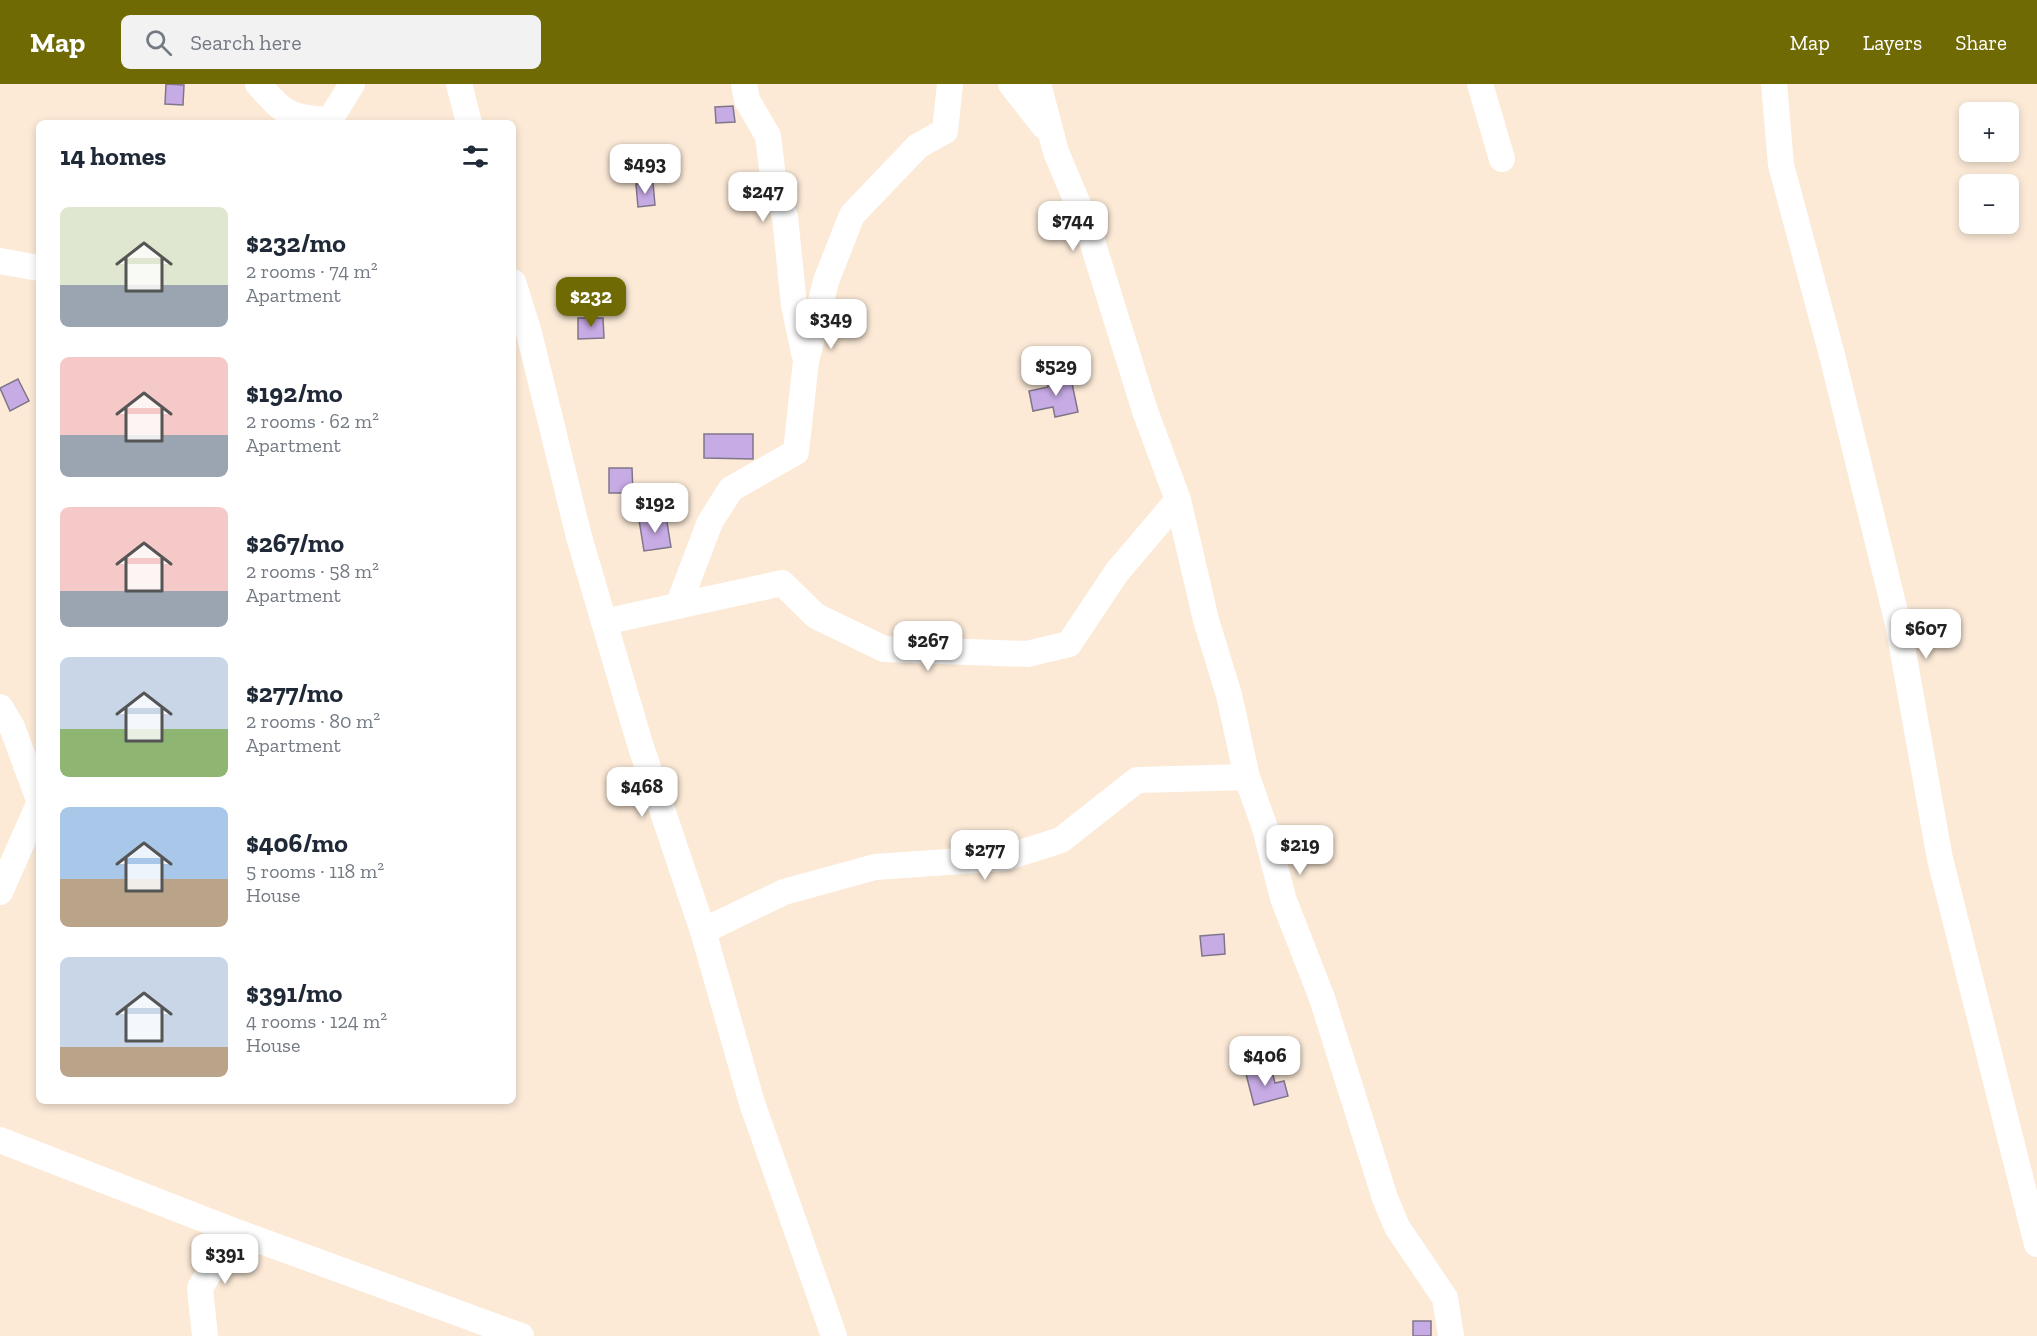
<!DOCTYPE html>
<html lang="en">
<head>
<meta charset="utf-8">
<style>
  body { margin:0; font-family:"Zilla Slab",serif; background:#f2f2f3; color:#1f2937; height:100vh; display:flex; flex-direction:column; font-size:22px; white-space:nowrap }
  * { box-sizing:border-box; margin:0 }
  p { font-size:20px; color:#747a83 }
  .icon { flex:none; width:33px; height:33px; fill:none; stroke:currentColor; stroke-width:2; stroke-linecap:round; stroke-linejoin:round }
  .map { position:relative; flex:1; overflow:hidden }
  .sheet { position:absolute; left:36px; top:36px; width:480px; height:984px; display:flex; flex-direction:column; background:#fff; border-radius:9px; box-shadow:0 3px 9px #0003 }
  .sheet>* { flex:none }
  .fabs { position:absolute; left:1959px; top:18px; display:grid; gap:12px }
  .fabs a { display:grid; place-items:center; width:60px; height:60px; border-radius:9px; background:#fff; box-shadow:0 3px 9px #0003; font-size:30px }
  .price { position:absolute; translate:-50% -51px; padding:0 14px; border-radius:12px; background:#fff; color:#222; font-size:20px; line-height:39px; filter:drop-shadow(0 2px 3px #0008) }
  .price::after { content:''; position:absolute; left:50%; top:36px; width:18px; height:14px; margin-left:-9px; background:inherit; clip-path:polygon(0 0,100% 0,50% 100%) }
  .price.current { background:#6f6a04; color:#fff }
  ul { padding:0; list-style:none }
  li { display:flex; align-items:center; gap:18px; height:150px; padding:0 24px }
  li span { display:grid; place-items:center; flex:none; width:168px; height:120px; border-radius:9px; color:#555 }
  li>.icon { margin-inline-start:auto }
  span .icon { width:72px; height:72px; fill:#fffc; stroke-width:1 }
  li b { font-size:26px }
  h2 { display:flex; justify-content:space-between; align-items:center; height:72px; padding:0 24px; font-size:26px }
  header { display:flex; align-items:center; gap:36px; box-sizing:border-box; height:84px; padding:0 30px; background:#6f6a04; color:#fff }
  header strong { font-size:28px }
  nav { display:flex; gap:33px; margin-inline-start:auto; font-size:21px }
  .search { width:420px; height:54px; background:#f2f2f3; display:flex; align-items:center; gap:15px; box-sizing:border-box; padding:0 21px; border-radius:9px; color:#747a83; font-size:22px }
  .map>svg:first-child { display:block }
</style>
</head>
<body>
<header>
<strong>Map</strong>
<div class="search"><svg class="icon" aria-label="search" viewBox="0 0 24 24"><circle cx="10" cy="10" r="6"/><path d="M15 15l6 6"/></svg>Search here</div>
<nav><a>Map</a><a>Layers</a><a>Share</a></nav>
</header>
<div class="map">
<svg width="2037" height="1252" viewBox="0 0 2037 1252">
  <rect width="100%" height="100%" fill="#fcead7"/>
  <g fill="#c7abe5" stroke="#7f768a" stroke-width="1.5">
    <path d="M166,0L184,1L183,21L165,20Z"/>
    <path d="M733,22L735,38L716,39L715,23Z"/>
    <path d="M653,99L655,121L638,123L636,100Z"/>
    <path d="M578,234H603L604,254L578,255Z"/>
    <path d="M1070,290L1078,328L1055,333L1053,323L1033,327L1029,307L1048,303L1047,295Z"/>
    <path d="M18,295L29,317L10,327L0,304Z"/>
    <path d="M704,350H753V375L704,374Z"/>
    <path d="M609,384H632L633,409H609Z"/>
    <path d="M666,432L671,463L644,467L639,436Z"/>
    <path d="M1224,850L1225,870L1202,872L1200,852Z"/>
    <path d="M1271,983L1275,999L1284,997L1288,1012L1254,1021L1246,990Z"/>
    <rect x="1413" y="1237" width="18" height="15"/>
  </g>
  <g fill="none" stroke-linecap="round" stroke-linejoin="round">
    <g stroke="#fff" stroke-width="26">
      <path d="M258,0C286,31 288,33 330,36"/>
      <path d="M459,0L469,39"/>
      <path d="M744,0L747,16L768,52L774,101L785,133L794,221L804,269"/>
      <path d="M1011,0L1044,42"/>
      <path d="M1038,0L1056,68L1088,144L1145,327L1178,416L1206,536L1229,611L1247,693L1265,744L1283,814L1322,914L1385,1114L1397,1143L1445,1214L1451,1252"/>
      <path d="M1480,0L1502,75"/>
      <path d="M1774,0L1781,81L1832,271L1898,540L1940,775L2037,1160"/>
      <path d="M328,39L352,0"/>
      <path d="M0,177L39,184"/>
      <path d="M513,198L529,249L579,453L640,660L703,847L752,1019L834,1252"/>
      <path d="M678,522L710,438L731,405L796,368L806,277L826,197L852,131L918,62L945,47L950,0"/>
      <path d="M604,538L782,499L816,532L884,565L1027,570L1069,560L1117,488L1178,416"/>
      <path d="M0,623L12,643L39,716"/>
      <path d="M0,808L39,720"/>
      <path d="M703,847L784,808L875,783L1005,774L1061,756L1137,696L1247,693"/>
      <path d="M0,1056L234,1147L521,1252"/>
      <path d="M205,1252L200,1204L234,1147"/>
    </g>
  </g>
</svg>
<div class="fabs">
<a>+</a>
<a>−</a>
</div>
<b class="price" style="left:645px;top:111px">$493</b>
<b class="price" style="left:763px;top:139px">$247</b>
<b class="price" style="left:1073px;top:168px">$744</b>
<b class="price current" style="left:591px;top:244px">$232</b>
<b class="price" style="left:831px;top:266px">$349</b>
<b class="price" style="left:1056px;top:313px">$529</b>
<b class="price" style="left:655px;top:450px">$192</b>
<b class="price" style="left:1926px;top:576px">$607</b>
<b class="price" style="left:928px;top:588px">$267</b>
<b class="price" style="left:642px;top:734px">$468</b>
<b class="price" style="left:1300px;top:792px">$219</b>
<b class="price" style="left:985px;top:797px">$277</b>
<b class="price" style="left:1265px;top:1003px">$406</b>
<b class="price" style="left:225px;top:1201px">$391</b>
<section class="sheet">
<h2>14 homes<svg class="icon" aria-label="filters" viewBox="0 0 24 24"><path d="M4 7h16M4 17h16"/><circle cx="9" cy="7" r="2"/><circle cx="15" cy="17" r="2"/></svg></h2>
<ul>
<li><span style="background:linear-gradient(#dfe7d0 65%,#9aa5b1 0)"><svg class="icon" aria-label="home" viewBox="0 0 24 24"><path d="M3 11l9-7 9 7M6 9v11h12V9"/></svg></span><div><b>$232/mo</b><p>2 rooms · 74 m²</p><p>Apartment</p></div></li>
<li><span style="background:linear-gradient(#f6c9c9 65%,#9aa5b1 0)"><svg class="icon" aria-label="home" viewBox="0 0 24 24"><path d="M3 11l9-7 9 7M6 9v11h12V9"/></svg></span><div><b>$192/mo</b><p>2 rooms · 62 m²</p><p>Apartment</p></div></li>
<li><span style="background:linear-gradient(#f6c9c9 70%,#9aa5b1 0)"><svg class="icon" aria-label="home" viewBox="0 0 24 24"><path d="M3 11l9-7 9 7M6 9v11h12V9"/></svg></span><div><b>$267/mo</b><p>2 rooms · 58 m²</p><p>Apartment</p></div></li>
<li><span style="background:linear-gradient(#c9d6e8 60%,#8fb573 0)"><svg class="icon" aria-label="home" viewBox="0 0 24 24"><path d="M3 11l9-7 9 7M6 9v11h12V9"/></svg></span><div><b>$277/mo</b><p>2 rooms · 80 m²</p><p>Apartment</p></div></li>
<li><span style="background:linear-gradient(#a9c7e8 60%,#b9a48a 0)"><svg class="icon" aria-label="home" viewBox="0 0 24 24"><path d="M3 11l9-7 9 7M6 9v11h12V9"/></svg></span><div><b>$406/mo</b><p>5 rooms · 118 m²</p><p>House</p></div></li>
<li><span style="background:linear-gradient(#c9d6e8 75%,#b9a48a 0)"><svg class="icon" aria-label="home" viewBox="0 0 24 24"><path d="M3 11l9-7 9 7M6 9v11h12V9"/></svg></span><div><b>$391/mo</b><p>4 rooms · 124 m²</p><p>House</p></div></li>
</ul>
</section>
</div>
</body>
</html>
